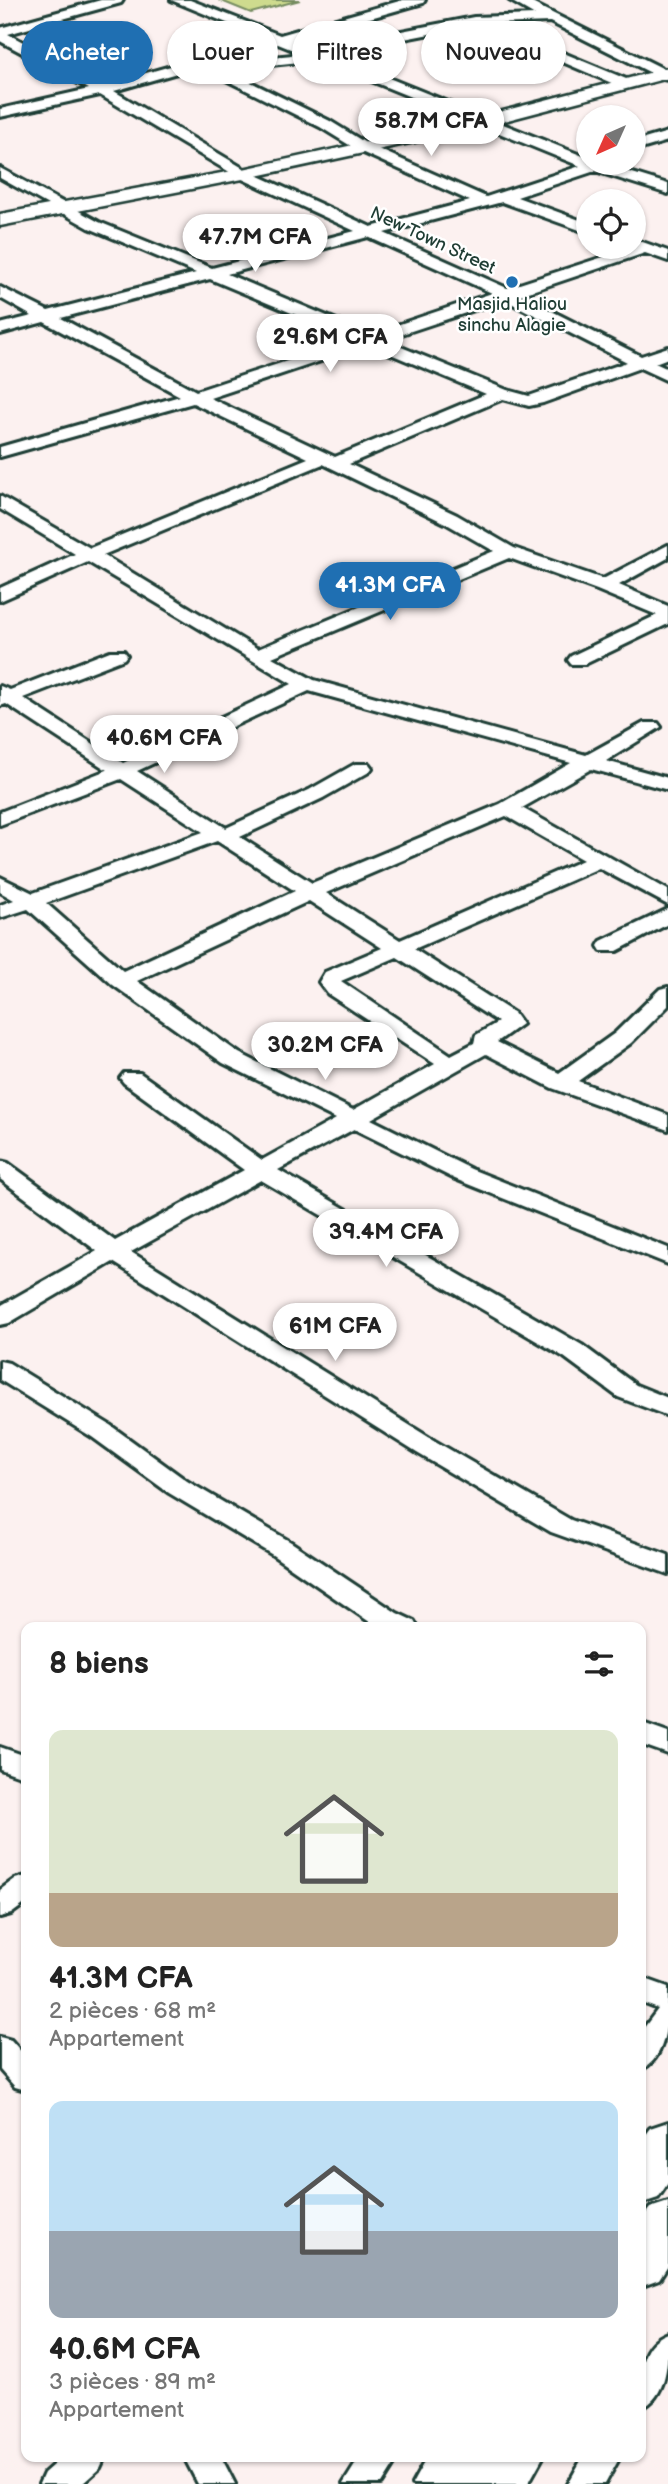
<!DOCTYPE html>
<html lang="fr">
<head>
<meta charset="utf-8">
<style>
  body { margin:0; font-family:"Balsamiq Sans",sans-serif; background:#f2f2f2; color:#222; height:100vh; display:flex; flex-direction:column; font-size:26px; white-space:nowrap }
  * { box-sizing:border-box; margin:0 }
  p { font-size:23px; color:#767676 }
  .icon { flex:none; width:38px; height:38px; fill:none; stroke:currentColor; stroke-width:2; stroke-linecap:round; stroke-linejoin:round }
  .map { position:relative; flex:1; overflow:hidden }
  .panel { position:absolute; left:21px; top:1622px; width:625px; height:840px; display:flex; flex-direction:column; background:#fff; border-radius:14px; box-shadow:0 2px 5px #0004 }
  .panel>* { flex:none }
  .guide { position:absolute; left:21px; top:21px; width:626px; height:63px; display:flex; gap:14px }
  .needle { width:46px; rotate:225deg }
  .controls { position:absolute; left:576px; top:105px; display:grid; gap:14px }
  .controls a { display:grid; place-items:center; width:70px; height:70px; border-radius:50%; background:#fff; box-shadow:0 2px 5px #0004; font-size:35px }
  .price { position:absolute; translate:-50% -60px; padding:0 16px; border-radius:24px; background:#fff; color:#222; font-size:23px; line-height:46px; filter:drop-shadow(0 2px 4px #0008) }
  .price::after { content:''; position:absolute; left:50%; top:42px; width:21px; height:16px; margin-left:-10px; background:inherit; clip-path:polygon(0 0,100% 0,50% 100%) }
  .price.active { background:#1f6fb2; color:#fff }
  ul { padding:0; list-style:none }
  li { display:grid; align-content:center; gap:14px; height:371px; padding:0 28px }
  li span { display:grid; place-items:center; height:217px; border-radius:14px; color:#555 }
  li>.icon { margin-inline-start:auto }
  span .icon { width:126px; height:126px; fill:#fffc; stroke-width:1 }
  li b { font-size:30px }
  h2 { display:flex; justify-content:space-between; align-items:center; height:84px; padding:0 28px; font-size:30px }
  .pill { padding:0 24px; border-radius:32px; background:#fff; box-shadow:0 2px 5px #0004; font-size:24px; line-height:63px }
  .pill.active { background:#1f6fb2; color:#fff }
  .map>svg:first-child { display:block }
</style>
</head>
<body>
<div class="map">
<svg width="668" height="2484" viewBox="0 0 668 2484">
  <rect width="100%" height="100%" fill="#fcf1f0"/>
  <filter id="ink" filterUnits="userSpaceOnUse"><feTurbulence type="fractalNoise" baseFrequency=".0143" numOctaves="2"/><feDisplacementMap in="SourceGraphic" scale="14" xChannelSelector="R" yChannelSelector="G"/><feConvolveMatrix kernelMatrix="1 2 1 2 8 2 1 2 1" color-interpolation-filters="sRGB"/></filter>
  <g filter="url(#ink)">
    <path fill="#cedb8e" stroke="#768c61" stroke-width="2" d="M219,0H300L251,13Z"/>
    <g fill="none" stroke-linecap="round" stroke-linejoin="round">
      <g stroke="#1f3d34" stroke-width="6">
        <g id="minor">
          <path d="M101,0H123L121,3L8,34L104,85L266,39L171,0H190L280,35L403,0H425L423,3L293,40L321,51L360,39L474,17L535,15L509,0H526L668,71V80L663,79L550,22L494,24L631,81V87H621L476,25L363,47L334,56L588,158V163H600L668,184V194L595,171L517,197L588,223V233L502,202L384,233L507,288L634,247V239L668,251V261L645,253L520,295L641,356L668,347V358L655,363L668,369V381L640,368L543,403L529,406L503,399L349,464L457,515L514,548L603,579L668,545V558L619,585L668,606V624L585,664H571L568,660L571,656L657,615L597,590L509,558L272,657L314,680L586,755L644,723H658L661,727L606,761L668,778V790L591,769L522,808L668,890V905L599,868L414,949L514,1013L522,1024L497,1042L559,1073L615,1033L660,989L668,987V1006L631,1043L578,1081L668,1115V1130L552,1088L486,1054L371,1119L471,1169L668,1248V1264L455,1179L354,1129L278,1170L582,1345L636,1385L668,1398V1416L618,1397L564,1357L261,1180L131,1252L435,1441L571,1520L668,1555V1574L551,1532L417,1453L113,1262L9,1323L0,1325V1306L97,1251L0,1179V1161L8,1163L115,1241L244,1170L124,1083L120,1078L124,1073H140L262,1160L336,1119L223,1063L113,985L28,909L0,918V905L14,900L0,892V877L33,893L203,832L121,779L0,825V812L107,770L6,704L0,706V686L10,690L110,651H124L127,655L124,659L23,698L123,763L292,684L88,562L0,601V588L75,554L0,509V496L90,548L308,458L193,403L0,457V447L180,396L44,322L0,334V324L32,316L0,298V287L48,311L196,273L89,228L0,178V168L99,222L212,268L355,231L238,177L100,95L0,117V109L89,89L0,41V28ZM278,44L303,54L232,61L225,65L232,69L320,60L580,166L486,197L369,145L330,121L212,63ZM205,65L206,70L320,127L359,151L470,201L371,227L248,171L114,91ZM368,237L492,293L370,334L227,274ZM210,279L354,339L196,391L61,318ZM505,300L627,362L529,396L507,390L384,340ZM369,345L486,394L335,457L210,398ZM323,464L445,523L494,551L258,649L103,555ZM309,691L571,763L500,804L312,883L240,837L323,798L369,772L372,768L369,764H355L309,790L226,828L137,771ZM506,816L583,860L400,940L326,893ZM217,841L295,891L123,971L46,903ZM309,901L382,948L325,972L319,982L328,994L435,1064L353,1110L239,1053L137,981ZM397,957L498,1022L476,1035L474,1043L451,1055L341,981Z"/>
          <path d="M668,132V141L634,151V142Z"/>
          <path d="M668,909V924L617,951H601L598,946L601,941Z"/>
          <path d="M0,1361L9,1363L110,1425L187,1481L291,1542L397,1613L414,1621L418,1628L377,1627L271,1554L169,1493L92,1437L0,1380Z"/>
          <path d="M640,1722L668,1732V1754L640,1744Z"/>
          <path d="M0,1747L26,1756V1778L0,1769Z"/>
          <path d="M26,1876V1903L11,1914L0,1917V1890L15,1879Z"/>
          <path d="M640,1977L668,1987C668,2017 668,2059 640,2070V2033L658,2009L640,2002Z"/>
          <path d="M0,2037L11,2040L26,2057V2090L15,2087L0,2070Z"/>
          <path d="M668,2333C668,2361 668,2397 640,2409C640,2380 636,2345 668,2333Z"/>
          <path d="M62,2457H105L100,2468L82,2484H39L44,2473Z"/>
          <path d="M184,2457H221L235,2484H198Z"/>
          <path d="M360,2457H399L382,2484H343Z"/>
          <path d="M583,2457H620L605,2484H568Z"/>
        </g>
      </g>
      <g stroke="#1f3d34" stroke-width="5">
        <path id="tertiary" d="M668,68V78L470,130L243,179L0,226V214L243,169L468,120Z"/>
      </g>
      <g stroke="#1f3d34" stroke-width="6">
        <g id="primary">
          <path d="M668,2122V2183L658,2198L640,2204V2141L650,2128Z"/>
          <path d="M668,2202V2266L659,2280L640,2287V2221L650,2208Z"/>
          <path d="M427,2457H543L528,2484H412Z"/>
        </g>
      </g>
      <use href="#minor" fill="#fff" fill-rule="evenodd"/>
      <use href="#tertiary" fill="#fff" fill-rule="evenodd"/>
      <use href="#primary" fill="#fff" fill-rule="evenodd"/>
    </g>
  </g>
  <circle fill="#1f6fb2" stroke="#fff" stroke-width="2.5" cx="512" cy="282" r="7"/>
  <g text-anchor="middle" stroke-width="5" stroke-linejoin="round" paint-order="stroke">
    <g font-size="18" fill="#1f3d34" stroke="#fff">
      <text transform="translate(433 240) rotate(25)" y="6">New Town Street</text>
    </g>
    <g font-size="18" fill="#1f3d34" stroke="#fff">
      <text x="512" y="310">Masjid Haliou<tspan x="512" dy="21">sinchu Alagie</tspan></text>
    </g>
  </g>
</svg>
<div class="controls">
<a><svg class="needle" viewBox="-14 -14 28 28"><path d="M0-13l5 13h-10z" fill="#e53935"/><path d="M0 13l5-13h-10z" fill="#767676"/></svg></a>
<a><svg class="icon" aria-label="locate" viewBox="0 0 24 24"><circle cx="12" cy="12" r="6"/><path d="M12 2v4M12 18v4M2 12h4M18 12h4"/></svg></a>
</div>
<b class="price" style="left:431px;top:158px">58.7M CFA</b>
<b class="price" style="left:255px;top:274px">47.7M CFA</b>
<b class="price" style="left:330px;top:374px">29.6M CFA</b>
<b class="price active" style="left:390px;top:622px">41.3M CFA</b>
<b class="price" style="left:164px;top:775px">40.6M CFA</b>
<b class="price" style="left:325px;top:1082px">30.2M CFA</b>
<b class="price" style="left:386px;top:1269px">39.4M CFA</b>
<b class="price" style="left:335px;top:1363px">61M CFA</b>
<div class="guide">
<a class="pill active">Acheter</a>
<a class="pill">Louer</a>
<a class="pill">Filtres</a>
<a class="pill">Nouveau</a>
</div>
<section class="panel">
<h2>8 biens<svg class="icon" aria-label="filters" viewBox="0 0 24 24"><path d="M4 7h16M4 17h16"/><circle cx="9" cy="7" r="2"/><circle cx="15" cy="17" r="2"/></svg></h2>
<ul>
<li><span style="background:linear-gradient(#dfe7d0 75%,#b9a48a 0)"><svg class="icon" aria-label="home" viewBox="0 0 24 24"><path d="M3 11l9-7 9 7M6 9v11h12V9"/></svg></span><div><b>41.3M CFA</b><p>2 pièces · 68 m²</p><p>Appartement</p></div></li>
<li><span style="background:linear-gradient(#bfe0f5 60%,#9aa5b1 0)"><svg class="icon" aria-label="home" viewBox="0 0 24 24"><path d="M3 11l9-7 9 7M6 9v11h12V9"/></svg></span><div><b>40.6M CFA</b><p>3 pièces · 89 m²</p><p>Appartement</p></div></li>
</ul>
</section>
</div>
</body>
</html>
